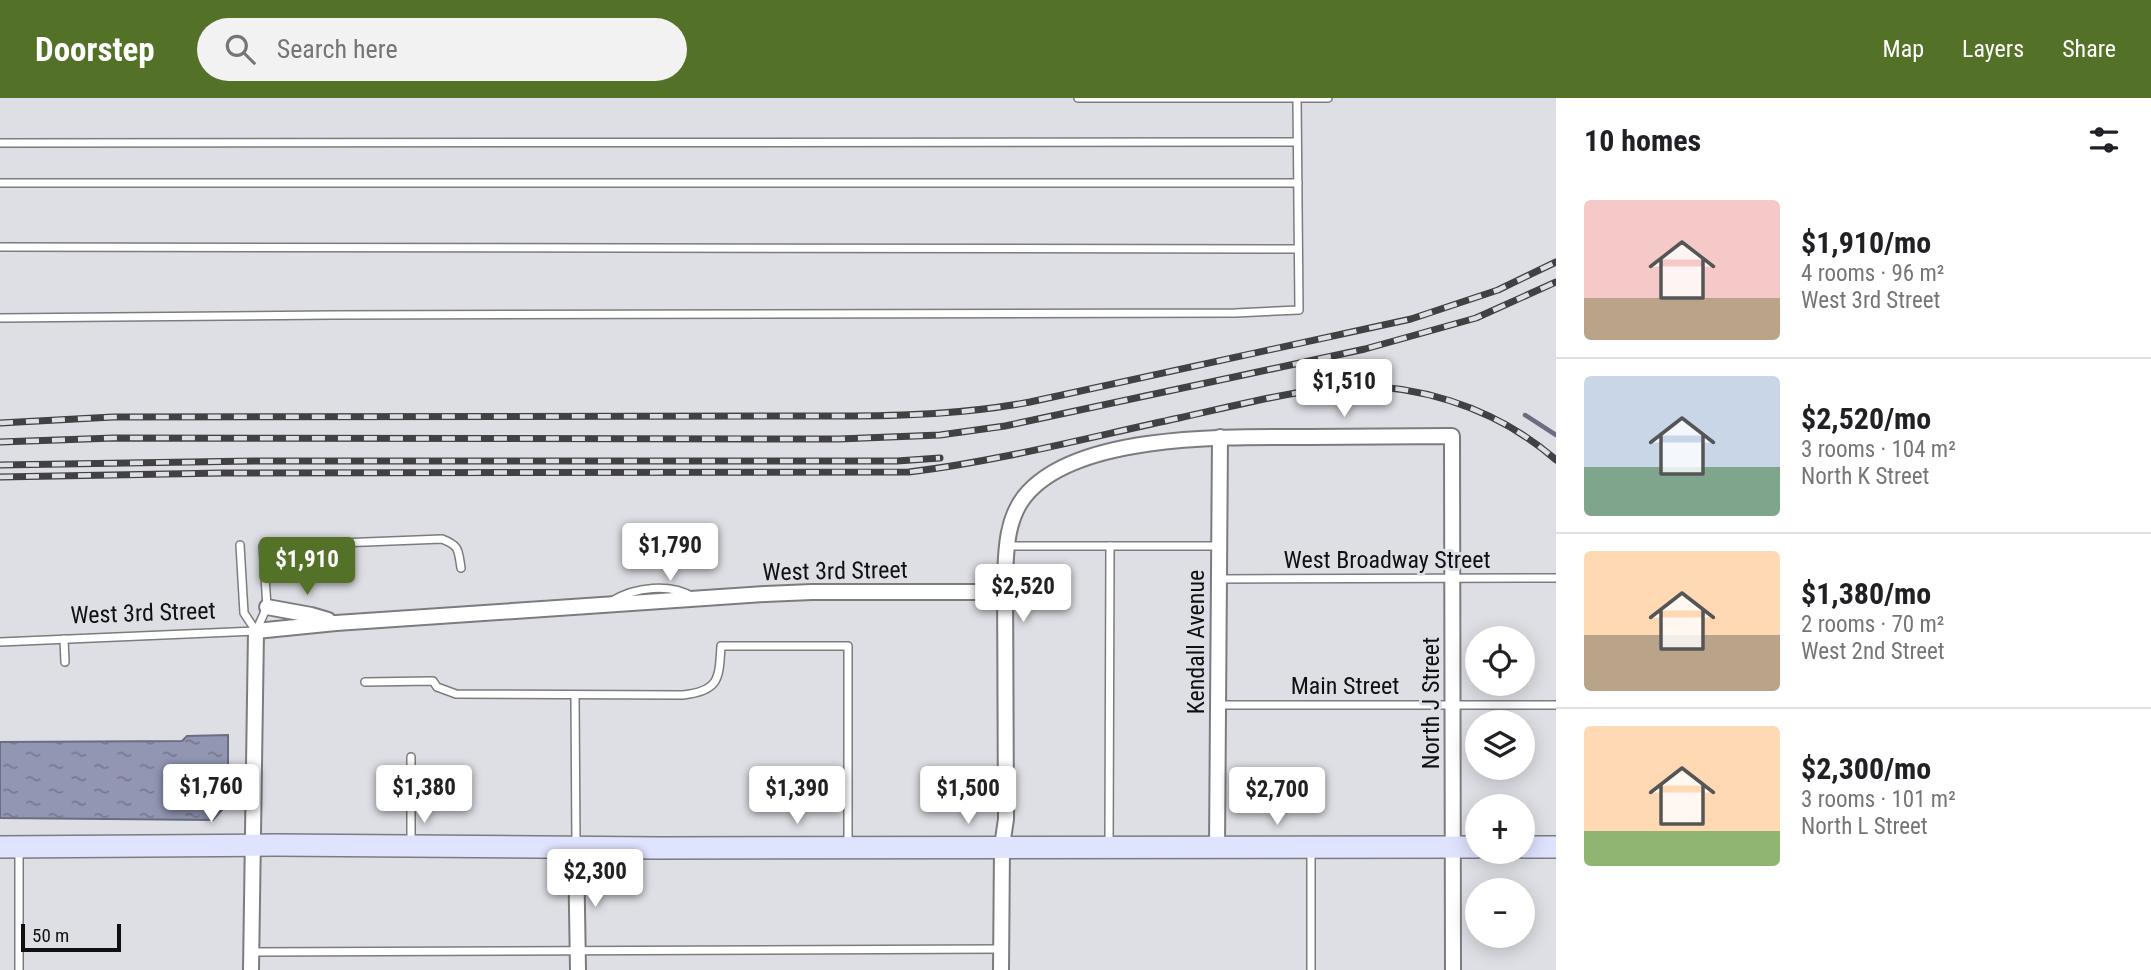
<!DOCTYPE html>
<html lang="en">
<head>
<meta charset="utf-8">
<style>
  body { margin:0; font-family:"Roboto Condensed",sans-serif; background:#f2f2f2; color:#202124; height:100vh; display:flex; flex-direction:column; font-size:26px; white-space:nowrap }
  * { box-sizing:border-box; margin:0 }
  p { font-size:23px; color:#757577 }
  .icon { flex:none; width:38px; height:38px; fill:none; stroke:currentColor; stroke-width:2; stroke-linecap:round; stroke-linejoin:round }
  .map { position:relative; flex:1; overflow:hidden }
  .drawer { display:flex; flex-direction:column; background:#fff; width:595px }
  .drawer>* { flex:none }
  .controls { position:absolute; left:1465px; top:528px; display:grid; gap:14px }
  .controls a { display:grid; place-items:center; width:70px; height:70px; border-radius:50%; background:#fff; box-shadow:0 4px 18px #0003; font-size:35px }
  .scale { position:absolute; left:21px; bottom:18px; width:100px; box-sizing:border-box; padding-left:7px; border:4px solid #101012; border-top:0; font-size:19px; line-height:24px; white-space:nowrap; color:#101012; -webkit-text-stroke:5px #dedfe4; paint-order:stroke }
  .price { position:absolute; translate:-50% -60px; padding:0 16px; border-radius:7px; background:#fff; color:#222; font-size:23px; line-height:46px; filter:drop-shadow(0 2px 4px #0008) }
  .price::after { content:''; position:absolute; left:50%; top:42px; width:21px; height:16px; margin-left:-10px; background:inherit; clip-path:polygon(0 0,100% 0,50% 100%) }
  .price.current { background:#547227; color:#fff }
  ul { padding:0; list-style:none }
  li { display:flex; align-items:center; gap:21px; height:175px; padding:0 28px }
  li+li { border-top:2px solid #e0e0e0 }
  li span { display:grid; place-items:center; flex:none; width:196px; height:140px; border-radius:7px; color:#555 }
  li>.icon { margin-inline-start:auto }
  span .icon { width:84px; height:84px; fill:#fffc; stroke-width:1 }
  li b { font-size:30px }
  h2 { display:flex; justify-content:space-between; align-items:center; height:84px; padding:0 28px; font-size:30px }
  header { display:flex; align-items:center; gap:42px; box-sizing:border-box; height:98px; padding:0 35px; background:#547227; color:#fff }
  header strong { font-size:33px }
  nav { display:flex; gap:38px; margin-inline-start:auto; font-size:24px }
  .search { width:490px; height:63px; background:#f2f2f2; display:flex; align-items:center; gap:18px; box-sizing:border-box; padding:0 24px; border-radius:38px; color:#757577; font-size:26px }
  main { display:flex; flex:1; min-height:0 }
  .map>svg:first-child { display:block }
</style>
</head>
<body>
<header>
<strong>Doorstep</strong>
<div class="search"><svg class="icon" aria-label="search" viewBox="0 0 24 24"><circle cx="10" cy="10" r="6"/><path d="M15 15l6 6"/></svg>Search here</div>
<nav><a>Map</a><a>Layers</a><a>Share</a></nav>
</header>
<main>
<div class="map">
<svg width="1556" height="872" viewBox="0 0 1556 872">
  <defs>
    <pattern id="water-ripples" width="26" height="14" patternUnits="userSpaceOnUse" patternTransform="scale(1.75)"><rect width="26" height="14" fill="#9296b2"/><path d="M2 4q2-2 4 0t4 0M15 11q2-2 4 0t4 0" fill="none" stroke="#76798f"/></pattern>
  </defs>
  <rect width="100%" height="100%" fill="#dedfe4"/>
  <path fill="url(#water-ripples)" stroke="#6b6e82" stroke-width="2" d="M228,637V705L213,722L0,720V644L182,643L187,638Z"/>
  <g fill="none" stroke-linecap="round" stroke-linejoin="round">
    <path stroke="#6b6e82" stroke-width="4.5" d="M1525,317L1556,337"/>
    <g stroke="#7b7c80" stroke-width="10">
      <g id="lane">
        <path d="M1078,0H1328"/>
        <path d="M0,45L1297,44"/>
        <path d="M0,85H1298"/>
        <path d="M0,149L1298,151"/>
        <path d="M0,220L332,217L1235,215L1299,212L1297,0"/>
        <path d="M240,447L244,515L256,533"/>
        <path d="M1007,448H1219"/>
        <path d="M1219,481L1556,480"/>
        <path d="M612,503C635,489 670,485 693,499"/>
        <path d="M256,533L267,509L263,448L442,441C460,448 458,452 461,470"/>
        <path d="M64,541L65,564"/>
        <path d="M0,544L256,533"/>
        <path d="M365,584L433,583L437,589L456,596L683,597C720,593 719,580 721,548H848V748"/>
        <path d="M575,597L576,747"/>
        <path d="M1218,607H1556"/>
        <path d="M411,746V659"/>
        <path d="M1109,748L1110,448"/>
        <path d="M19,750V872"/>
        <path d="M252,854L1001,851"/>
        <path d="M1311,872V750"/>
      </g>
    </g>
    <g stroke="#7b7c80" stroke-width="18">
      <g id="street">
        <path d="M267,509L311,517L328,522"/>
        <path d="M576,749L578,872"/>
        <path d="M1217,749L1220,339"/>
        <path d="M251,872L256,533L336,525L765,496L812,494H1005"/>
        <path d="M1001,872L1002,748L1006,721L1005,478C1006,451 1007,420 1025,398C1077,334 1233,339 1309,339C1357,339 1404,338 1452,338L1453,872"/>
      </g>
    </g>
    <g stroke="#7b7c80" stroke-width="24">
      <g id="secondary">
        <path d="M0,749L274,747L659,750L1477,749"/>
        <path d="M1522,749H1556"/>
      </g>
    </g>
    <use href="#lane" stroke="#fff" stroke-width="7"/>
    <use href="#street" stroke="#fff" stroke-width="14"/>
    <use href="#secondary" stroke="#e0e3fe" stroke-width="21"/>
    <g stroke="#414144" stroke-width="7">
      <g id="rail">
        <path d="M0,325L113,319L838,318C903,318 966,316 1030,304L1411,221L1498,192L1556,164"/>
        <path d="M0,344L114,340L839,341L940,337L1005,328L1365,251L1476,220L1556,184"/>
        <path d="M0,367L254,363H897L940,360"/>
        <path d="M0,379L223,375L909,374C1000,363 1090,339 1179,320C1229,309 1279,296 1330,290C1409,281 1496,309 1556,362"/>
      </g>
    </g>
    <use href="#rail" stroke="#dedfe4" stroke-width="4.5" stroke-dasharray="13" stroke-linecap="butt"/>
  </g>
  <g text-anchor="middle" stroke-width="6" stroke-linejoin="round" paint-order="stroke">
    <g font-size="24" fill="#101012" stroke="#dedfe4">
      <text x="1387" y="470">West Broadway Street</text>
      <text transform="translate(835 473) rotate(-1)" y="8">West 3rd Street</text>
      <text transform="translate(143 515) rotate(-2)" y="8">West 3rd Street</text>
      <text transform="translate(1196 544) rotate(-90)" y="8">Kendall Avenue</text>
      <text x="1345" y="596">Main Street</text>
      <text transform="translate(1431 605) rotate(-90)" y="8">North J Street</text>
    </g>
  </g>
</svg>
<div class="controls">
<a><svg class="icon" aria-label="locate" viewBox="0 0 24 24"><circle cx="12" cy="12" r="6"/><path d="M12 2v4M12 18v4M2 12h4M18 12h4"/></svg></a>
<a><svg class="icon" aria-label="layers" viewBox="0 0 24 24"><path d="M12 4l9 5-9 5-9-5zM3 14l9 5 9-5"/></svg></a>
<a>+</a>
<a>−</a>
</div>
<div class="scale">50 m</div>
<b class="price" style="left:1344px;top:321px">$1,510</b>
<b class="price" style="left:670px;top:485px">$1,790</b>
<b class="price current" style="left:307px;top:499px">$1,910</b>
<b class="price" style="left:1023px;top:526px">$2,520</b>
<b class="price" style="left:211px;top:726px">$1,760</b>
<b class="price" style="left:424px;top:727px">$1,380</b>
<b class="price" style="left:797px;top:728px">$1,390</b>
<b class="price" style="left:968px;top:728px">$1,500</b>
<b class="price" style="left:1277px;top:729px">$2,700</b>
<b class="price" style="left:595px;top:811px">$2,300</b>
</div>
<section class="drawer">
<h2>10 homes<svg class="icon" aria-label="filters" viewBox="0 0 24 24"><path d="M4 7h16M4 17h16"/><circle cx="9" cy="7" r="2"/><circle cx="15" cy="17" r="2"/></svg></h2>
<ul>
<li><span style="background:linear-gradient(#f6c9c9 70%,#b9a48a 0)"><svg class="icon" aria-label="home" viewBox="0 0 24 24"><path d="M3 11l9-7 9 7M6 9v11h12V9"/></svg></span><div><b>$1,910/mo</b><p>4 rooms · 96 m²</p><p>West 3rd Street</p></div></li>
<li><span style="background:linear-gradient(#c9d6e8 65%,#7fa58c 0)"><svg class="icon" aria-label="home" viewBox="0 0 24 24"><path d="M3 11l9-7 9 7M6 9v11h12V9"/></svg></span><div><b>$2,520/mo</b><p>3 rooms · 104 m²</p><p>North K Street</p></div></li>
<li><span style="background:linear-gradient(#ffd9b3 60%,#b9a48a 0)"><svg class="icon" aria-label="home" viewBox="0 0 24 24"><path d="M3 11l9-7 9 7M6 9v11h12V9"/></svg></span><div><b>$1,380/mo</b><p>2 rooms · 70 m²</p><p>West 2nd Street</p></div></li>
<li><span style="background:linear-gradient(#ffd9b3 75%,#8fb573 0)"><svg class="icon" aria-label="home" viewBox="0 0 24 24"><path d="M3 11l9-7 9 7M6 9v11h12V9"/></svg></span><div><b>$2,300/mo</b><p>3 rooms · 101 m²</p><p>North L Street</p></div></li>
</ul>
</section>
</main>
</body>
</html>
